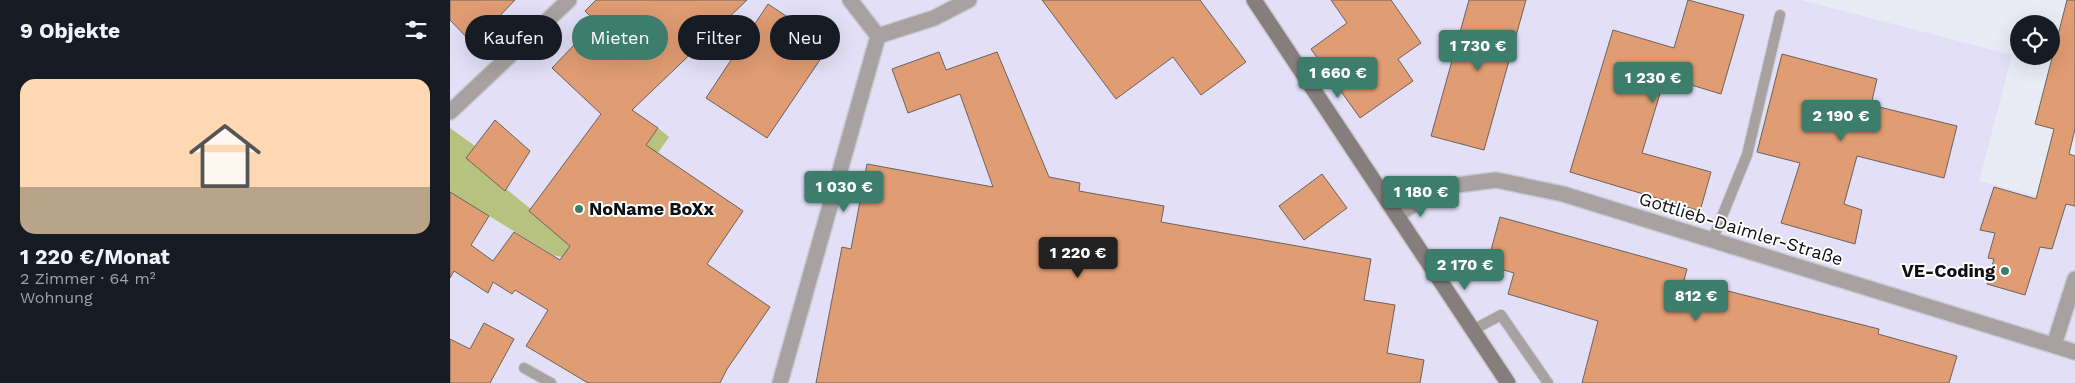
<!DOCTYPE html>
<html lang="de">
<head>
<meta charset="utf-8">
<style>
  body { margin:0; font-family:"Work Sans",sans-serif; background:#20242c; color:#f1f3f6; height:100vh; display:flex; flex-direction:column; font-size:19px; white-space:nowrap }
  * { box-sizing:border-box; margin:0 }
  p { font-size:16px; color:#9ea1a6 }
  .icon { flex:none; width:28px; height:28px; fill:none; stroke:currentColor; stroke-width:2; stroke-linecap:round; stroke-linejoin:round }
  .map { position:relative; flex:1; overflow:hidden }
  .sheet { display:flex; flex-direction:column; background:#171b24; width:450px }
  .sheet>* { flex:none }
  .banner { position:absolute; left:15px; top:15px; width:475px; height:45px; display:flex; gap:10px }
  .buttons { position:absolute; left:1560px; top:15px; display:grid; gap:10px }
  .buttons a { display:grid; place-items:center; width:50px; height:50px; border-radius:50%; background:#171b24; box-shadow:0 5px 20px #0002; font-size:25px }
  .price { position:absolute; translate:-50% -42px; padding:0 11px; border-radius:5px; background:#3d7d6b; color:#fff; font-size:16px; line-height:32px; filter:drop-shadow(0 1px 2px #0008) }
  .price::after { content:''; position:absolute; left:50%; top:30px; width:15px; height:11px; margin-left:-8px; background:inherit; clip-path:polygon(0 0,100% 0,50% 100%) }
  .price.current { background:#222; color:#fff }
  ul { padding:0; list-style:none }
  li { display:grid; align-content:center; gap:10px; height:265px; padding:0 20px }
  li span { display:grid; place-items:center; height:155px; border-radius:15px; color:#555 }
  li>.icon { margin-inline-start:auto }
  span .icon { width:90px; height:90px; fill:#fffc; stroke-width:1 }
  li b { font-size:21px }
  h2 { display:flex; justify-content:space-between; align-items:center; height:60px; padding:0 20px; font-size:21px }
  .pill { padding:0 18px; border-radius:22px; background:#171b24; box-shadow:0 5px 20px #0002; font-size:18px; line-height:45px }
  .pill.current { background:#3d7d6b; color:#fff }
  main { display:flex; flex:1; min-height:0 }
  .map>svg:first-child { display:block }
</style>
</head>
<body>
<main>
<section class="sheet">
<h2>9 Objekte<svg class="icon" aria-label="filters" viewBox="0 0 24 24"><path d="M4 7h16M4 17h16"/><circle cx="9" cy="7" r="2"/><circle cx="15" cy="17" r="2"/></svg></h2>
<ul>
<li><span style="background:linear-gradient(#ffd9b3 70%,#b9a48a 0)"><svg class="icon" aria-label="home" viewBox="0 0 24 24"><path d="M3 11l9-7 9 7M6 9v11h12V9"/></svg></span><div><b>1 220 €/Monat</b><p>2 Zimmer · 64 m²</p><p>Wohnung</p></div></li>
</ul>
</section>
<div class="map">
<svg width="1625" height="383" viewBox="0 0 1625 383">
  <rect width="100%" height="100%" fill="#eaecf5"/>
  <path fill="#e2dff6" d="M0,0H1351L1562,55L1529,181L1625,206V383H0Z"/>
  <path fill="#b7c27e" d="M0,128L25,146L16,158L54,190L55,188L82,210L130,237L208,128L219,137L132,262L103,255L0,192Z"/>
  <g fill="#e09c72" stroke="#6b635e">
    <path d="M0,0H65L23,44L0,20Z"/>
    <path d="M146,0H297L182,110L208,128L196,145L293,211L257,264L320,307L277,369L270,383H138L76,346L98,310L65,290L62,294L43,282L38,293L4,271L0,278V192L39,216L21,245L43,261L64,232L110,260L120,246L79,211L151,114L102,68L146,22L135,11Z"/>
    <path d="M592,0H750L796,62L751,95L723,57L666,99Z"/>
    <path d="M881,0H941L971,43L948,59L963,81L910,118L861,49L897,23Z"/>
    <path d="M1019,0H1076L1034,150L981,136Z"/>
    <path d="M1238,0L1294,15L1271,94L1215,77L1192,153L1261,172L1250,211L1120,172L1163,30L1224,48Z"/>
    <path d="M1617,0H1625V129L1619,154L1625,156V206L1616,204L1602,249L1590,247L1575,295L1537,284L1544,259L1538,258L1545,233L1530,230L1544,187L1586,199L1604,129L1585,124Z"/>
    <path d="M318,4L380,45L317,138L256,98Z"/>
    <path d="M489,52L496,70L547,52L599,177L630,183L629,191L714,206L711,222L921,259L914,300L945,305L937,353L974,360L970,383H366L392,247L401,249L417,164L543,187L510,94L458,113L442,69Z"/>
    <path d="M1332,54L1427,79L1421,105L1507,126L1494,178L1407,156L1394,204L1412,210L1405,244L1331,223L1350,163L1307,152Z"/>
    <path d="M45,120L80,151L55,191L16,158Z"/>
    <path d="M872,174L897,208L854,240L829,206Z"/>
    <path d="M1050,217L1237,269L1234,280L1429,329L1428,334L1507,356L1499,383H1132L1148,321L1058,294L1064,273L1037,265Z"/>
    <path d="M34,323L64,339L40,383H0V339L20,349Z"/>
  </g>
  <g fill="none" stroke-linecap="round" stroke-linejoin="round">
    <g stroke="#c7c9d1" stroke-width="12">
      <g id="lane">
        <path d="M1262,241L1297,155L1330,15"/>
        <path d="M1023,330L1051,315L1098,383"/>
        <path d="M74,368L101,383"/>
      </g>
    </g>
    <g stroke="#c7c9d1" stroke-width="18">
      <g id="street">
        <path d="M400,0L428,36"/>
        <path d="M428,36L484,18L519,0"/>
        <path d="M0,112L119,0"/>
        <path d="M947,215L979,195L1007,185L1046,180L1113,194L1625,352"/>
        <path d="M1604,345L1625,279"/>
        <path d="M330,383L428,36"/>
      </g>
    </g>
    <g stroke="#c7c9d1" stroke-width="18">
      <path id="secondary" d="M804,0L1058,383"/>
    </g>
    <use href="#lane" stroke="#a7a2a1" stroke-width="10"/>
    <use href="#street" stroke="#a7a2a1" stroke-width="15"/>
    <use href="#secondary" stroke="#857e7d" stroke-width="15"/>
  </g>
  <g fill="#3d7d6b" stroke="#fff" stroke-width="2">
    <circle cx="129" cy="209" r="5"/>
    <circle cx="1555" cy="271" r="5"/>
  </g>
  <g text-anchor="middle" stroke-width="4" stroke-linejoin="round" paint-order="stroke">
    <g font-size="18" font-weight="bold" fill="#0f1013" stroke="#fff" text-anchor="start">
      <text x="139" y="215">NoName BoXx</text>
      <text x="1545" y="277" text-anchor="end">VE-Coding</text>
    </g>
    <g font-size="18" fill="#0f1013" stroke="#fff">
      <text transform="translate(1291 229) rotate(17)" y="6">Gottlieb-Daimler-Straße</text>
    </g>
  </g>
</svg>
<div class="buttons">
<a><svg class="icon" aria-label="locate" viewBox="0 0 24 24"><circle cx="12" cy="12" r="6"/><path d="M12 2v4M12 18v4M2 12h4M18 12h4"/></svg></a>
</div>
<b class="price" style="left:1028px;top:72px">1 730 €</b>
<b class="price" style="left:888px;top:99px">1 660 €</b>
<b class="price" style="left:1203px;top:104px">1 230 €</b>
<b class="price" style="left:1391px;top:142px">2 190 €</b>
<b class="price" style="left:394px;top:213px">1 030 €</b>
<b class="price" style="left:971px;top:218px">1 180 €</b>
<b class="price current" style="left:628px;top:279px">1 220 €</b>
<b class="price" style="left:1015px;top:291px">2 170 €</b>
<b class="price" style="left:1246px;top:322px">812 €</b>
<div class="banner">
<a class="pill">Kaufen</a>
<a class="pill current">Mieten</a>
<a class="pill">Filter</a>
<a class="pill">Neu</a>
</div>
</div>
</main>
</body>
</html>
